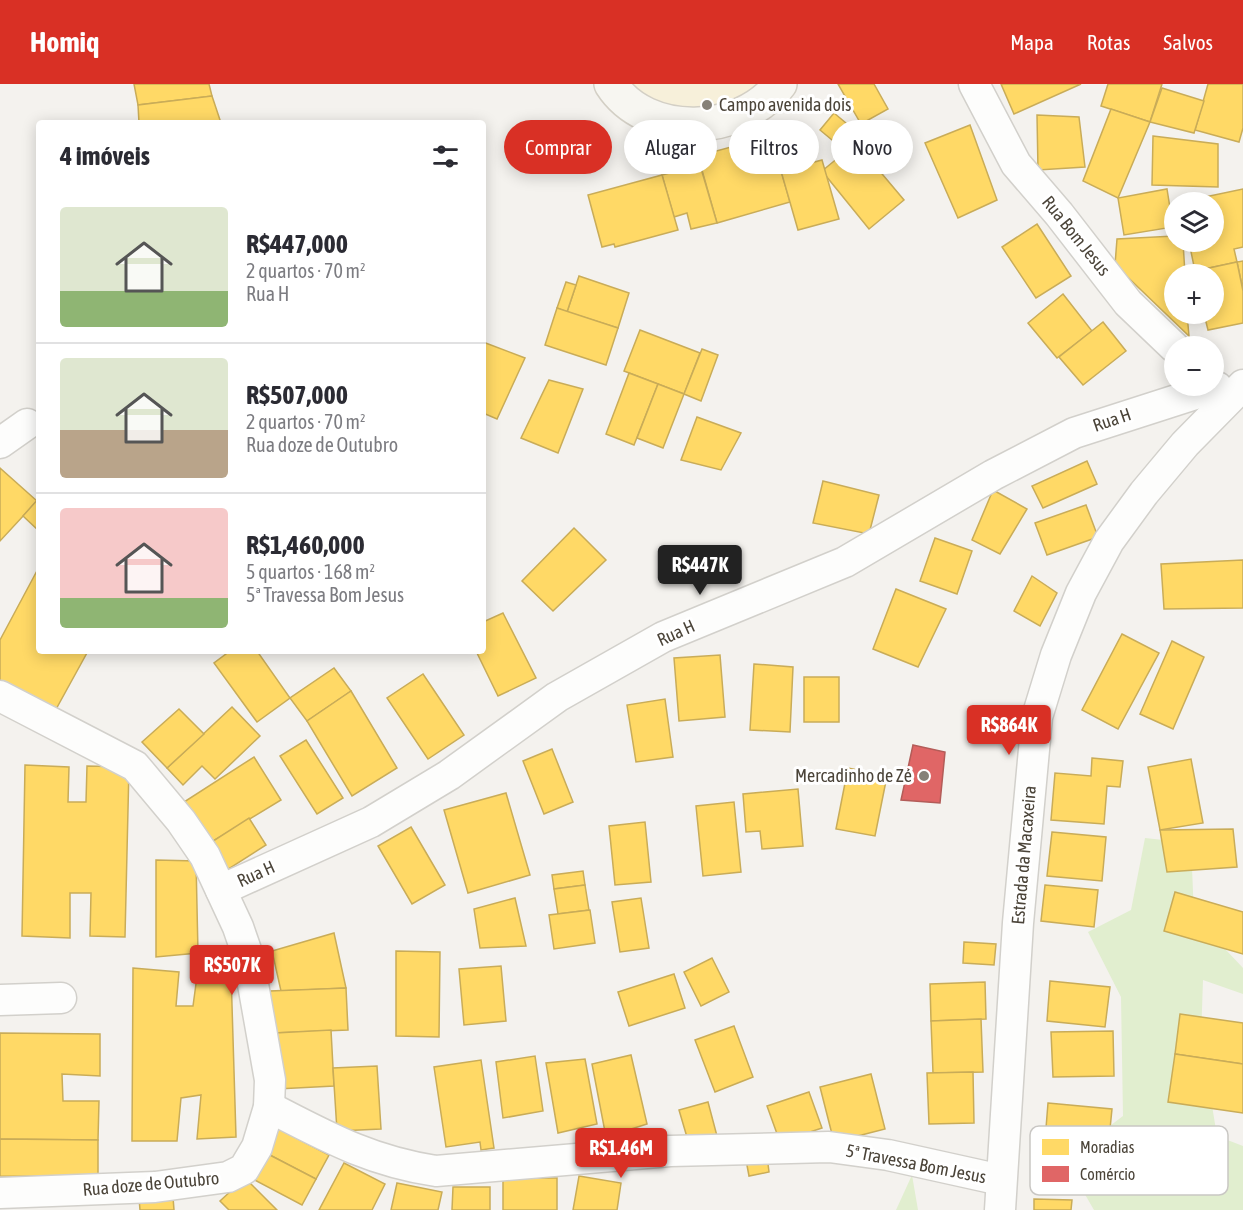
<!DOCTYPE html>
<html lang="pt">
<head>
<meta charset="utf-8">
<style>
  body { margin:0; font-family:"Asap Condensed",sans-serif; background:#f2f2f3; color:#2b2b33; height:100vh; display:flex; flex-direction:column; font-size:22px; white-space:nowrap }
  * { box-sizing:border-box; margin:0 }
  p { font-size:20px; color:#7c7c81 }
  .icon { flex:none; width:33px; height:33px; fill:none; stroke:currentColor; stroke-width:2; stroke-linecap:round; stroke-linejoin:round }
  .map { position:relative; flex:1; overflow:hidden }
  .panel { position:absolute; left:36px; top:36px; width:450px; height:534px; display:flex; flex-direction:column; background:#fff; border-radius:6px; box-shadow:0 3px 15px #0003 }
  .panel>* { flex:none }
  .hud { position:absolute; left:504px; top:36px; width:570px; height:54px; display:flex; gap:12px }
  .controls { position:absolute; left:1164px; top:108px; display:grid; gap:12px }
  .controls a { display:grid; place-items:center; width:60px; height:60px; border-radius:50%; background:#fff; box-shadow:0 3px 15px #0003; font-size:30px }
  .price { position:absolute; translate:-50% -51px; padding:0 14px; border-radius:6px; background:#d93025; color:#fff; font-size:20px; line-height:39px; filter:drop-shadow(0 2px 3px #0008) }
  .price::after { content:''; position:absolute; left:50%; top:36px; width:18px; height:14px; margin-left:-9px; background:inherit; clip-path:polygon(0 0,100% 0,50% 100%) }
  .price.on { background:#222; color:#fff }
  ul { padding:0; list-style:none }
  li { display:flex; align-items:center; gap:18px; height:150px; padding:0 24px }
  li+li { border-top:2px solid #e1e1e2 }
  li span { display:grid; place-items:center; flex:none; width:168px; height:120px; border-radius:6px; color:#555 }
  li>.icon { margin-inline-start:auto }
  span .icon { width:72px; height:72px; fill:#fffc; stroke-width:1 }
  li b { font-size:26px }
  h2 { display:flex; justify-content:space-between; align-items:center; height:72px; padding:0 24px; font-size:26px }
  .pill { padding:0 21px; border-radius:27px; background:#fff; box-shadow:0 3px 15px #0003; font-size:21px; line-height:54px }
  .pill.on { background:#d93025; color:#fff }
  header { display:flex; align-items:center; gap:36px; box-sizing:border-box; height:84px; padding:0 30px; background:#d93025; color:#fff }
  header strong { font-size:28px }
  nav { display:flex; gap:33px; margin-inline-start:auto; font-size:21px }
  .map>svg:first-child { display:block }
</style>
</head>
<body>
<header>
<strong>Homiq</strong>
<nav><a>Mapa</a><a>Rotas</a><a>Salvos</a></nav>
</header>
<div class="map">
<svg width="1243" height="1126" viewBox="0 0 1243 1126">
  <rect width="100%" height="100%" fill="#f4f2ee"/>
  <g fill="#e1eecf">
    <path d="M1145,754L1191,759L1194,832L1243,884V910L1203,896L1201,955L1217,1052L1243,1062V1126H1094L1065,1076L1123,1032L1121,913L1088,848L1131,826Z"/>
    <path d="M912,1091L918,1126H896Z"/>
  </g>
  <path fill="#f7f0da" d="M621,0H798L756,40L719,54L653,37Z"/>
  <g fill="#ffd966" stroke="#c9ac58" stroke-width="1.5">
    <path d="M134,0H209L212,12L138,21Z"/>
    <path d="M838,0H874L888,25L861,40Z"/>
    <path d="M1001,0H1081L1014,30Z"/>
    <path d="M1108,0H1162L1150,38L1101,22Z"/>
    <path d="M1208,0H1243V44L1239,58L1195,46Z"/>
    <path d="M1162,4L1204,17L1194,49L1150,38Z"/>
    <path d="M212,12L221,39H139L138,21Z"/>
    <path d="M1111,25L1150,38L1118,114L1083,97Z"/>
    <path d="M834,29L858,49L844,66L820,46Z"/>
    <path d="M1037,31L1079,33L1085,83L1038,86Z"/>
    <path d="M970,41L997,116L958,134L925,59Z"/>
    <path d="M771,52L790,118L717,139L698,72Z"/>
    <path d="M1153,52L1218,60V103L1152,101Z"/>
    <path d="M856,59L904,116L869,145L822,87Z"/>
    <path d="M822,76L839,135L798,146L781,87Z"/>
    <path d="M700,81L717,139L691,145L687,129L674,133L662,91Z"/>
    <path d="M662,91L678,146L615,163L614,160L602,163L588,111Z"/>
    <path d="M1167,105L1173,143L1124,151L1118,114Z"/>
    <path d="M1243,105V163L1234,165L1237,178L1195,187L1189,158H1214V118H1181Z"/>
    <path d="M1037,140L1071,192L1036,214L1002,163Z"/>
    <path d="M1174,152V158H1183L1185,190H1174V230H1187L1189,252L1115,181L1117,155Z"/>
    <path d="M1243,177V206L1237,178Z"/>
    <path d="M1237,178L1243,207V239L1208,246L1204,230H1214V190H1196L1195,187Z"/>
    <path d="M579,192L629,209L618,244L567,228Z"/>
    <path d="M566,198L576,201L567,228L557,224Z"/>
    <path d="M1063,210L1092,247L1057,274L1028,239Z"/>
    <path d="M557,224L618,244L606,281L545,261Z"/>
    <path d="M1103,238L1126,267L1083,301L1059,273Z"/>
    <path d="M640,246L700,269L684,310L624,287Z"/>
    <path d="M483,258L525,274L497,335L483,329Z"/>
    <path d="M702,265L718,271L701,317L684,310Z"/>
    <path d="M629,289L658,300L634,361L606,350Z"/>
    <path d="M549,296L583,305L558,369L521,354Z"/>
    <path d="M658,300L684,310L663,364L637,354Z"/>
    <path d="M697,333L741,349L721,386L681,376Z"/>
    <path d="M1087,377L1097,400L1043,424L1032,402Z"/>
    <path d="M0,384L37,417L0,457Z"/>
    <path d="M823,397L879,411L869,450L813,439Z"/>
    <path d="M993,406L1027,425L1000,470L972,456Z"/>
    <path d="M39,414V447L23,432Z"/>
    <path d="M1086,421L1098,453L1047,471L1035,439Z"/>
    <path d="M574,444L606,476L553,527L522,497Z"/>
    <path d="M935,454L972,467L957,510L920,497Z"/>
    <path d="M1243,476V524L1164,525L1161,480Z"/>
    <path d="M39,483V567H88L55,627L0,598V556Z"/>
    <path d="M1032,492L1057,509L1040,542L1014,527Z"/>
    <path d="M896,505L946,525L918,583L873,565Z"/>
    <path d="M503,529L536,594L498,612L476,567H483V538Z"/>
    <path d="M1122,550L1159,569L1118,645L1082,626Z"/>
    <path d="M1172,557L1204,573L1173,645L1140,630Z"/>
    <path d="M230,567H257L290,614L257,638L214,579Z"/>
    <path d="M720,571L725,633L679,637L674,574Z"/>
    <path d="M754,580L793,583L790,648L750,646Z"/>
    <path d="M334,584L351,607L307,637L290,614Z"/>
    <path d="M423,590L464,651L428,675L387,614Z"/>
    <rect x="804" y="593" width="35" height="45"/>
    <path d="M351,607L397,684L352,712L307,637Z"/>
    <path d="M665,615L673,673L636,678L627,621Z"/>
    <path d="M232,623L260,652L215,695L202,682L183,701L167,684Z"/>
    <path d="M179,625L204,650L167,684L142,658Z"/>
    <path d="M306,656L343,714L317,730L280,672Z"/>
    <path d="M552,665L573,718L544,730L523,677Z"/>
    <path d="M254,673L281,716L210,759L184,718Z"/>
    <path d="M1092,674L1123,677L1120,703L1107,702L1104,740L1051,736L1055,689L1091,692Z"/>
    <path d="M1191,675L1203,739L1160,746L1148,683Z"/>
    <path d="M25,681L69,683L68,718H86L87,682L129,683L125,853L90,852L91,809H70V854L22,852Z"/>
    <path d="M848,684L887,692L875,752L836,745Z"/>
    <path d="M798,705L803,762L762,765L760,747L746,748L743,710Z"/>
    <path d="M506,709L530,791L468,809L444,726Z"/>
    <path d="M734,718L741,788L703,792L696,722Z"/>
    <path d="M249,734L266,761L227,786L210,759Z"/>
    <path d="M645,738L651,798L615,801L609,742Z"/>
    <path d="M411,743L445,801L412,820L378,762Z"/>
    <path d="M1233,745L1237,783L1167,788L1160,746Z"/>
    <path d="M1052,748L1106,753L1102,797L1047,792Z"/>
    <path d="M156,776L196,777L198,869L156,873Z"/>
    <path d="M583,787L585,801L554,805L552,791Z"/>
    <path d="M585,801L589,826L558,830L554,805Z"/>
    <path d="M1045,801L1098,806L1094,843L1041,837Z"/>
    <path d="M1175,808L1243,828V870L1164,847Z"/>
    <path d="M515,814L526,862L480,864L474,825Z"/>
    <path d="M641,814L649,864L620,868L612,818Z"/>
    <path d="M590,826L595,859L554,865L549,831Z"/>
    <path d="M334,849L346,904L281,907L272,867Z"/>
    <path d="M964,858L996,860L994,881L963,879Z"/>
    <path d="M396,867L440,868L439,953L396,952Z"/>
    <path d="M712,874L729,908L701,922L684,888Z"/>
    <path d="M501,882L506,937L464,941L459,885Z"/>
    <path d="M133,884L179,888L176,922H193L198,885L231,888L236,1053L197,1055L201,1011L181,1014L177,1057H132Z"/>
    <path d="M674,890L685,924L629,942L618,908Z"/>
    <path d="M1050,897L1110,903L1105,943L1047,937Z"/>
    <path d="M985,898L986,935L931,937L930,900Z"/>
    <path d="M346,904L348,946L272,949L270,907Z"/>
    <path d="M1180,930L1243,939V980L1175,970Z"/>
    <path d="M981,935L983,988L933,989L931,937Z"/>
    <path d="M734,942L753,993L715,1008L695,956Z"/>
    <path d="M331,946L334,1002L277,1005L275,949Z"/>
    <path d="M1113,947L1114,992L1053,993L1051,948Z"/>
    <path d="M0,949L100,950V992L62,990L63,1017H99L98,1056L0,1055Z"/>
    <path d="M1175,970L1243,980V1029L1168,1018Z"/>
    <path d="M631,971L647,1040L606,1053L592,980Z"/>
    <path d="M535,972L543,1027L503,1034L496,978Z"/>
    <path d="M585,975L597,1040L558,1049L546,979Z"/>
    <path d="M481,976L494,1064L481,1066L480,1058L446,1063L434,983Z"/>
    <path d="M377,982L381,1045L337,1047L333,984Z"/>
    <path d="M973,988L974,1039L929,1040L927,989Z"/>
    <path d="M871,990L885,1045L834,1058L820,1003Z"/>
    <path d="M809,1008L822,1044L780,1058L767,1022Z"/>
    <path d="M708,1018L717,1052L689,1060L679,1026Z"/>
    <path d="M1048,1019L1112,1025L1107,1075L1044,1069Z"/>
    <path d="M277,1044L329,1071L316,1095L264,1068Z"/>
    <path d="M0,1055L98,1056V1093L0,1092Z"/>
    <path d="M264,1068L316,1095L302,1121L251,1094Z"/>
    <path d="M767,1072L769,1088L749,1092L746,1076Z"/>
    <path d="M344,1079L385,1100L372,1126H319Z"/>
    <path d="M579,1092L621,1099L617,1126H573Z"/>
    <path d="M245,1094L277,1126H229L220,1117Z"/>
    <rect x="503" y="1094" width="54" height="32"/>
    <path d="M397,1099L442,1108L438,1126H391Z"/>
    <path d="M453,1103H490V1126H452Z"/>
    <path d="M173,1113L174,1126H140L139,1114Z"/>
    <path d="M1034,1115L1072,1116L1071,1126H1034Z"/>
  </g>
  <path fill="#e06666" stroke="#b35c58" stroke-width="1.5" d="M913,661L945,668L940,719L901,716Z"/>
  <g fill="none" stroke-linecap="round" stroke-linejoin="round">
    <g stroke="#d2d0cb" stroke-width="33">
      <g id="street">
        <path d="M974,0L1016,80L1059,130L1128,219L1174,263"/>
        <path d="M0,359L27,340"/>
        <path d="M0,612L135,682L181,737L205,772L238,843L248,872L270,996L269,1023L257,1063L244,1085L228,1093L155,1103L0,1109"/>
        <path d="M221,806L371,738L449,691L557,613L663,553L845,478L993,391L1074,349L1217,303"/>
        <path d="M0,916L61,914"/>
        <path d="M269,1023C327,1053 370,1077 436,1087L670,1067L829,1063L888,1071L1001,1096"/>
        <path d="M1000,1126L1018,839L1037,633L1056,571L1081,509L1109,457L1144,409L1185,360L1243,301"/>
      </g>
    </g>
    <g stroke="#d3cfc5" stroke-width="36">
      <path id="secondary" d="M611,0C646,55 742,52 780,0"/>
    </g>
    <use href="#street" stroke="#fdfdfc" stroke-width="30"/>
    <use href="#secondary" stroke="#f7f6f1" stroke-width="33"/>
  </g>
  <g fill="#868178" stroke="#fff" stroke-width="2">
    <circle cx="707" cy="21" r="6"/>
    <circle cx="924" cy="692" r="6"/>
  </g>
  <g text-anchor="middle" stroke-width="6" stroke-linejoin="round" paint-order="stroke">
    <g font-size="18" fill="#4b4439" stroke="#fff" text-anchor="start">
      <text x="719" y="27">Campo avenida dois</text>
      <text x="912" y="698" text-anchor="end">Mercadinho de Zé</text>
    </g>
    <g font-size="18" fill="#4b4439" stroke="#fff">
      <text transform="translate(1076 152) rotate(51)" y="6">Rua Bom Jesus</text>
      <text transform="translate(1112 336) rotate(-19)" y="6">Rua H</text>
      <text transform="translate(676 549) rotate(-24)" y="6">Rua H</text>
      <text transform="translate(1024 771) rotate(-85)" y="6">Estrada da Macaxeira</text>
      <text transform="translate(256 790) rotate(-24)" y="6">Rua H</text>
      <text transform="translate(916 1080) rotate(11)" y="6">5ª Travessa Bom Jesus</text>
      <text transform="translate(151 1100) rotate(-5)" y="6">Rua doze de Outubro</text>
    </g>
  </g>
  <rect x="1030" y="1042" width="198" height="69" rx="9" fill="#fff" stroke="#c9c7c4" stroke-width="1.5"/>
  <rect x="1042" y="1055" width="27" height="16" fill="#ffd966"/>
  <rect x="1042" y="1082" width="27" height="16" fill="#e06666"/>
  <g font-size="16" fill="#4b4439">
    <text x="1080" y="1069">Moradias</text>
    <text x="1080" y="1096">Comércio</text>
  </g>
</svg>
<div class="controls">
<a><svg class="icon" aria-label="layers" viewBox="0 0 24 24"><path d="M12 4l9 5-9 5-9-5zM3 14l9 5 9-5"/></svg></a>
<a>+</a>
<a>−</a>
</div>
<b class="price on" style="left:700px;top:512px">R$447K</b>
<b class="price" style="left:1009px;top:672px">R$864K</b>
<b class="price" style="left:232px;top:912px">R$507K</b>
<b class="price" style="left:621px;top:1095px">R$1.46M</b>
<div class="hud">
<a class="pill on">Comprar</a>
<a class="pill">Alugar</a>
<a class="pill">Filtros</a>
<a class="pill">Novo</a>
</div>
<section class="panel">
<h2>4 imóveis<svg class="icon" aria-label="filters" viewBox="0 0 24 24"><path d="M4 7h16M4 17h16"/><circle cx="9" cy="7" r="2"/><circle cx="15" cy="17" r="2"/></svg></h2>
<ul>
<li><span style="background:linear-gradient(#dfe7d0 70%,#8fb573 0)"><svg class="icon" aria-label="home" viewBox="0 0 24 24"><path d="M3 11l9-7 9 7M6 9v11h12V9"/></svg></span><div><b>R$447,000</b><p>2 quartos · 70 m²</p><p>Rua H</p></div></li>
<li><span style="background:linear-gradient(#dfe7d0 60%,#b9a48a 0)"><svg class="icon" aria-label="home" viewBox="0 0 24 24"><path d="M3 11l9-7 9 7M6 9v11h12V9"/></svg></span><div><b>R$507,000</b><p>2 quartos · 70 m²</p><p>Rua doze de Outubro</p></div></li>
<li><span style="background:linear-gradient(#f6c9c9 75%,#8fb573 0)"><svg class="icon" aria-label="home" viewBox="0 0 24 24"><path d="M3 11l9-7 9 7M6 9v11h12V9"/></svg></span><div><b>R$1,460,000</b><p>5 quartos · 168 m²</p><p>5ª Travessa Bom Jesus</p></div></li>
</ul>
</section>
</div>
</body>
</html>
